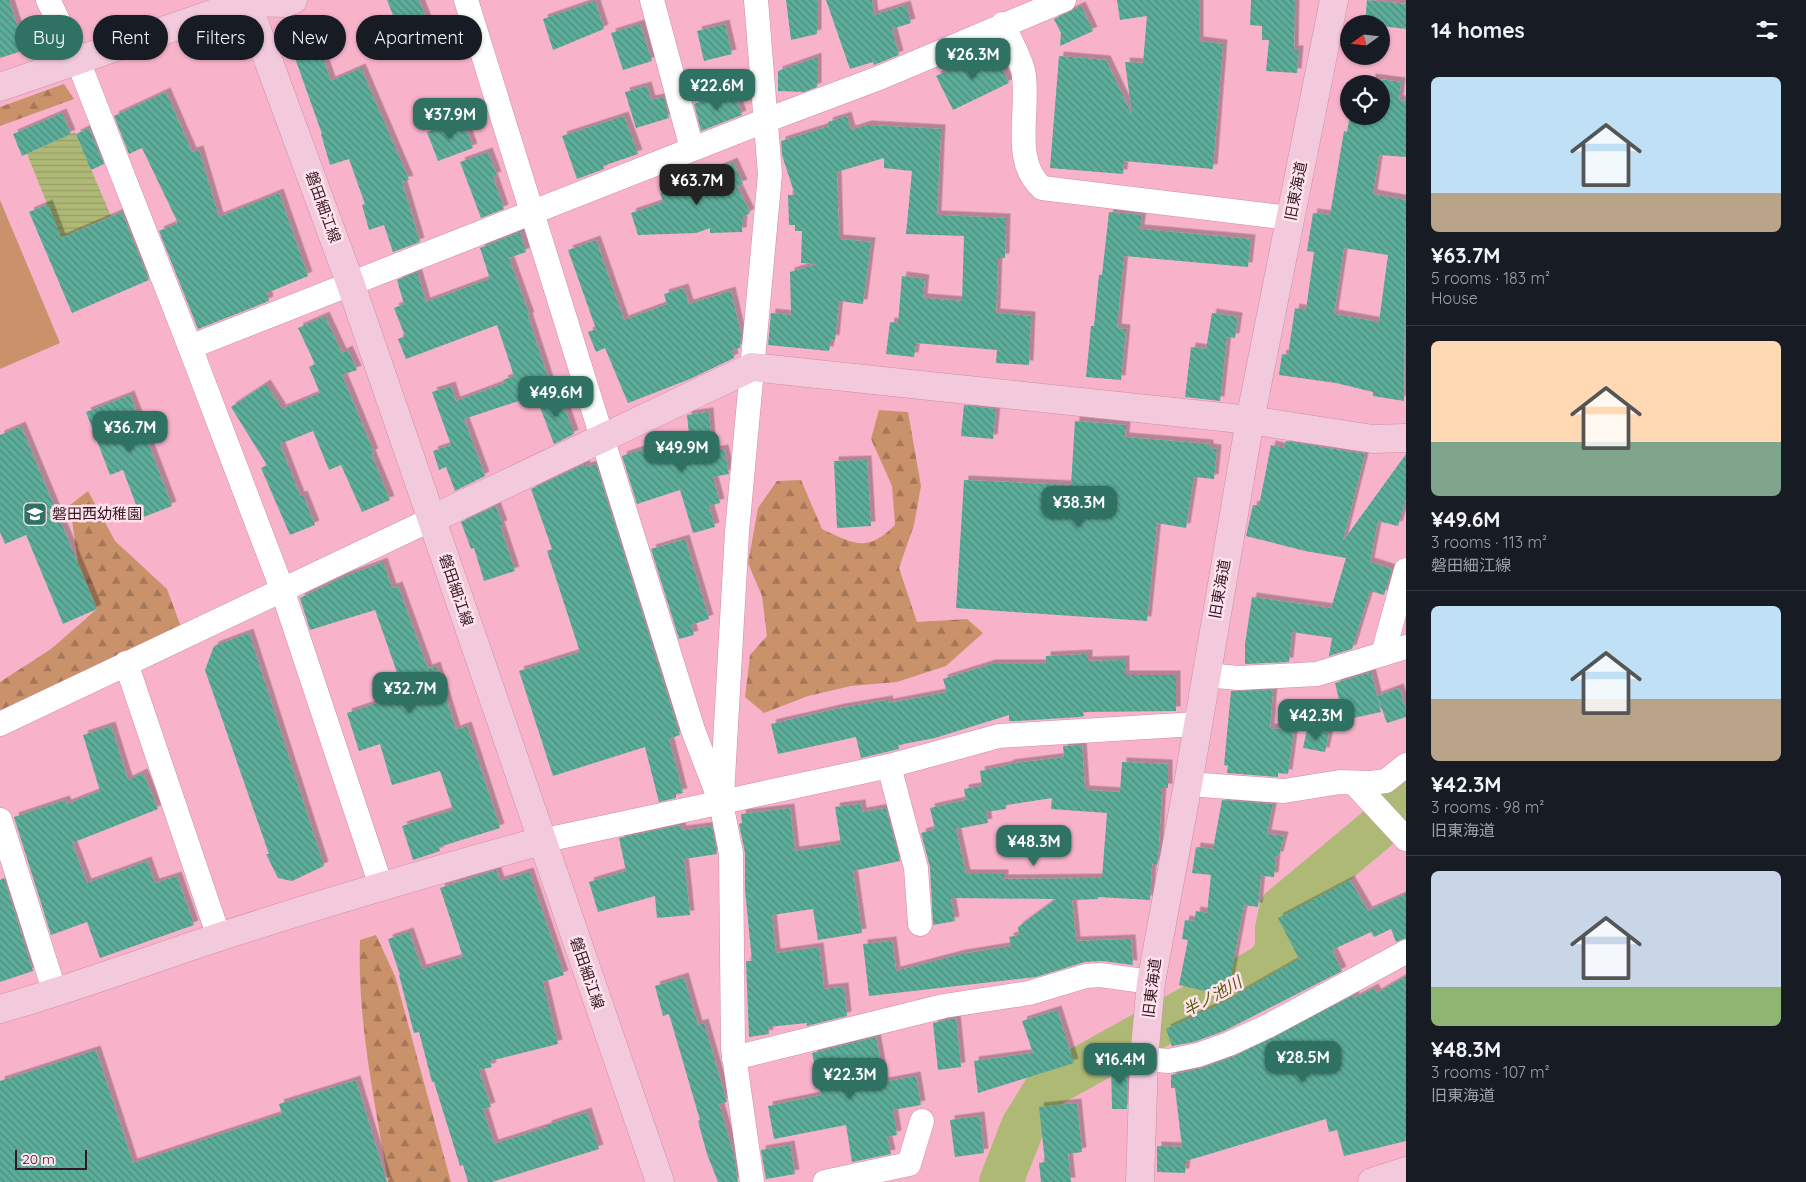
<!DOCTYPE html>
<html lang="en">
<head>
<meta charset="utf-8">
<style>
  body { margin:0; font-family:Quicksand,"Noto Sans JP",sans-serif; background:#20242c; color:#f1f3f6; height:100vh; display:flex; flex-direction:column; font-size:19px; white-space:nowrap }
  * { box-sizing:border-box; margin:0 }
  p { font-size:16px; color:#9ea1a6 }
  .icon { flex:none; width:28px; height:28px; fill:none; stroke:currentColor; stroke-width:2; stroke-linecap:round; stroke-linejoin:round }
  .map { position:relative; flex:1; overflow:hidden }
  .panel { display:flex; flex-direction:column; background:#171b24; width:400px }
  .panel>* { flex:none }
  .banner { position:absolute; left:15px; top:15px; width:475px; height:45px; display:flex; gap:10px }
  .needle { width:32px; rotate:255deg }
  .tools { position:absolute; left:1340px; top:15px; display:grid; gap:10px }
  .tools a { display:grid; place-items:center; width:50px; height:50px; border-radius:50%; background:#171b24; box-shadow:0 1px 4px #0004; font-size:25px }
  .scale { position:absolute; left:15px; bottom:12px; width:72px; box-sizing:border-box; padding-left:5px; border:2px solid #311822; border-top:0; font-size:14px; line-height:18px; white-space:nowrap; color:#311822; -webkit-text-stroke:4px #ffe2eb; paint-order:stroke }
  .price { position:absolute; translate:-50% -42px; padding:0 11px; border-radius:10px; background:#2f7162; color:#fff; font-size:16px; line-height:32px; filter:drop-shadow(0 1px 2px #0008) }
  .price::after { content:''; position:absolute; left:50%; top:30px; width:15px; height:11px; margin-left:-8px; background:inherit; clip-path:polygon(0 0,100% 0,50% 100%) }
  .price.active { background:#222; color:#fff }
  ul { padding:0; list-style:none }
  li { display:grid; align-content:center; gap:10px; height:265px; padding:0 25px }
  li+li { border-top:1px solid #363941 }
  li span { display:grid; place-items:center; height:155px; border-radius:8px; color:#555 }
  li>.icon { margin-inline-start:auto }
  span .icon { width:90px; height:90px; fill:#fffc; stroke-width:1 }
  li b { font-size:21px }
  h2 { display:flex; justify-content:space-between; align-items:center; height:60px; padding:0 25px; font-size:21px }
  .tag { padding:0 18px; border-radius:22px; background:#171b24; box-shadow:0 1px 4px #0004; font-size:18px; line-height:45px }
  .tag.active { background:#2f7162; color:#fff }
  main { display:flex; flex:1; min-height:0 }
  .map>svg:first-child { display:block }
</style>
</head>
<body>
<main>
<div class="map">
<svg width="1406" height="1182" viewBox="0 0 1406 1182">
  <defs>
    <pattern id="forest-firs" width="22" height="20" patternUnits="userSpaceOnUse" patternTransform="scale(1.25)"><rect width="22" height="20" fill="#ca926b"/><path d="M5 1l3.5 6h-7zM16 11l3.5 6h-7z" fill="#a57658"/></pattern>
    <pattern id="water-rules" width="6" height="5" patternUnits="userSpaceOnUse" patternTransform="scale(1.25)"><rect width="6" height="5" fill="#aeb976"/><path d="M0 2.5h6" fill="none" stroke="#969e66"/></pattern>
    <pattern id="building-back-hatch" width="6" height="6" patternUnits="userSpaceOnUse" patternTransform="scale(1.25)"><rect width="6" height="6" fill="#5cad9a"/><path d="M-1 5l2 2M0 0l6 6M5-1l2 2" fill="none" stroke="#4d8c7d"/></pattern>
    <filter id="shadow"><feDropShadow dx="4.5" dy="-4.5" stdDeviation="0" flood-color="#0004"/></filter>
  </defs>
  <rect width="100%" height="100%" fill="#f8b3cb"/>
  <g fill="url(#forest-firs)">
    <path d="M64,84L74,99L0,126V107Z"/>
    <path d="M879,410L908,412L921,486L914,525L899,568L917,622L967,619L983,633L946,666L897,682L851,686L808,696L764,713L745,697L750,655L767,636L762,596L748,563L758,508L777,481L801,480L822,529C854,544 867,553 895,525L892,486L871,439Z"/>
    <path d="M88,491L115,541L167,589L184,635L0,721V682L51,649L97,609L78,564L70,505Z"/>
    <path d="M376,935L395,976L451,1182H388C375,1102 357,1021 360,940Z"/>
  </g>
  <path fill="#ca926b" d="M0,200L60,343L0,369Z"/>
  <path fill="url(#water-rules)" d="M75,132L111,216L61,238L27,154Z"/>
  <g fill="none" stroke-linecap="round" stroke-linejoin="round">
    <path stroke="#aeb976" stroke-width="44" d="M1001,1182L1023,1126L1047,1087L1264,967L1277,954V929L1281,909L1378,828L1406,791"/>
  </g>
  <g fill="url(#building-back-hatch)" fill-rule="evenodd" filter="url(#shadow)">
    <path d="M0,0H9L25,50L0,58Z"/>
    <path d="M387,0H419L431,31L403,41Z"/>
    <path d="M786,0H817V34L791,40Z"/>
    <path d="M826,0H872L874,15L906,5L911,23L892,29L899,55L874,65L873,62L850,69Z"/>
    <path d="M1117,0H1199V41L1223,44L1213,169L1124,161L1123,174L1050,168L1059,56L1106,60L1132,115L1125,62L1143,63L1147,16L1120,20Z"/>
    <path d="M1251,0H1295L1294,50H1299L1297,73L1266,71L1269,40H1262V26L1250,25Z"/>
    <path d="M1367,0L1406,4V29L1381,26V24H1365Z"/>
    <path d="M595,1L604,29L553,50L543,19Z"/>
    <path d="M1081,6L1093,31L1060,46L1061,33L1054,19Z"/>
    <path d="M457,23L464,42L422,58L415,39Z"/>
    <path d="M640,24L652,61L623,70L611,33Z"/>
    <path d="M725,24L732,54L704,61L697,31Z"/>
    <path d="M320,49L331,81L361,68L409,180L402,182L420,242L393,252L384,225L369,230L362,205L365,204L349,159L330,165L321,134H322L295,58Z"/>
    <path d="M992,49L1009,83L953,110L936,76Z"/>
    <path d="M817,57V87L804,92L778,91V71Z"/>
    <path d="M1371,78L1401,82L1399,100L1406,101V157L1379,155L1373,194L1406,200L1404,401L1373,396V392L1336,383L1279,375L1282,354L1288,355L1295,308L1306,310L1314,252L1307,251L1313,213L1330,215L1344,131L1347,132L1350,116H1381V84H1371ZM1344,248L1388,255L1379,322L1334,314Z"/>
    <path d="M647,86L651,100L664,97L669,118L636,128L625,92Z"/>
    <path d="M166,92L192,152L199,150L219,217L279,193L308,276L267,293L269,301L198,329L159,231L178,223L142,148L129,154L114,116Z"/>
    <path d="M734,92L742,115L701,131L694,104Z"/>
    <path d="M62,113L71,134L22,156L13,134Z"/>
    <path d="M624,116L638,154L603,166L604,169L577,179L562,136Z"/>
    <path d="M847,116L851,130L867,125L941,129L937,215L1006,218L1005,258H998L996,313L1031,316L1029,365L996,363L997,350L916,343L914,357L886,354L890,322L898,323L902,276L925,279L923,298L962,301L964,236L906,234L912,171L884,168V158L837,172L839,239L871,242L863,304L839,301L835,340L831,339L829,351L768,345L771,313L791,315L790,272L817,264L801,263L802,231H795V225H789L788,195H795L782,155L781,141L829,126L828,122Z"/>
    <path d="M462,118L473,148L438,161L427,132Z"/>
    <path d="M89,128L104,164L91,170L76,134Z"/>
    <path d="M488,152L497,176L493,177L504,209L481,218L460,162Z"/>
    <path d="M733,162L743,184L737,186L750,213L743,217L742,232L710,233V228L696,233L638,235L631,213L663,202L660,193Z"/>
    <path d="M48,204L61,238L122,212L149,280L72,313L29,212Z"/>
    <path d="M1109,212L1142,215L1140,229L1251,239L1248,267L1124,256L1117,328L1126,329L1121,380L1086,377L1091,326H1094L1099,275H1102Z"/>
    <path d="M520,232L526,252L509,258L530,317H528L552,390L464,419L485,476L455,491L446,467L439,470L433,451L451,445L432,392L451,386L456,401L505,383L503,380L514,376L497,325L406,359L398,339L405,336L394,308L404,304L397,280L417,272L426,302L486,280L490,279L480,248Z"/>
    <path d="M596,240L624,320L667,304L664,294L684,288L689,304L731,291L741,334L740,348L732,350L734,358L690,379L628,403L605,348L596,352L588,332L596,329L568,250Z"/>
    <path d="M1212,313L1238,317L1235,338L1227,337L1220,401L1185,397L1191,347L1206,349Z"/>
    <path d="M325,316L342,353L348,350L357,370L342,375L374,453L371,454L390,500L362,512L341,465L329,470L313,431L280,444L300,496L303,495L315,525L290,535L261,468L267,465L231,407L266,384L282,409L320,393L309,367L315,364L298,328Z"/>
    <path d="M560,394L574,434L554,444L538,402Z"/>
    <path d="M130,395L172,506L141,518L123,470L110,475L86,412Z"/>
    <path d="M964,405L996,409L993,439L961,436Z"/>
    <path d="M709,412L712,451L724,449L729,474L713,477L720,503L709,506L715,527L693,533L680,490L637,504L622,456L649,447L652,457L690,444L687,415Z"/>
    <path d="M1075,421L1126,425L1125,437L1209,444V448L1217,449L1214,479L1194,477L1186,528L1157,523L1147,621L956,608L964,480L1071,485Z"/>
    <path d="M21,426L97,609L63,624L26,535L5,544L0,532V435Z"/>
    <path d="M1286,441L1365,454L1343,541L1406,454V499L1398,526L1378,521L1370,562L1392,569L1384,595L1370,591L1352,649L1329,656L1332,638L1292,632L1289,662L1245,664V644L1252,597L1331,608L1346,558L1305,551L1246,536L1253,505L1259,506L1271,445L1284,448Z"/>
    <path d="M867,460L871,526L837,528L834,461Z"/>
    <path d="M585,464L586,467L596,464L680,735L669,739L683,793L676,794V798L659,802L645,747L553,776L519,671L580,652L547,551L552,549L531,489Z"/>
    <path d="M496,506L503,525L500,526L515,571L484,581L474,548L471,549L461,522Z"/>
    <path d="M685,539L709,619L691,625L694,635L679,639L651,549Z"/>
    <path d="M383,562L392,588L398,586L428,669L436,666L456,730L467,726L500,828L439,847L440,851L413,860L402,826L453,810L440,771L392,785L380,744L359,751L347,713L401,695L396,679L399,678L375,610L310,630L300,598L343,577Z"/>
    <path d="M249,633L324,866L292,881L278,878L266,854H269L205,670L214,646Z"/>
    <path d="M1088,654V661L1125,660V675H1176V711L1083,712L1084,716L1080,717L1017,721H1009V715L935,738L898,745L899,749L861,758L856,737L778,754L771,724L840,708L888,700L889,703L947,692L943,679L991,664H1046V656Z"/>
    <path d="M1371,672L1381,712L1344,720L1335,683Z"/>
    <path d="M1399,688L1406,709V717L1387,723L1377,696Z"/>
    <path d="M1273,690L1270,728L1294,730L1288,774L1278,773V777L1227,773L1228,766L1224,765L1231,691Z"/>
    <path d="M111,726L128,780L143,773L158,809L72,843L87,883L147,861L155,883L177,876L194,925L100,958L87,922L51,935L14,817L65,800L67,804L100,791L83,735Z"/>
    <path d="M1307,729L1329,733L1325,752L1303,748Z"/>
    <path d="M1082,745L1085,790L1120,792L1122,762L1168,764V788H1162L1158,861L1157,865L1152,864L1150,900L1098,897V899L1072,900L1076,941L1131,939L1133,965L1102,961L1085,962L1036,977L869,996L863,944L892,941L896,971L961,954L1011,946L1009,937L1019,935L1018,927L1056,899L951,898L955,921L933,925L930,867L921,833L935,829L930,808L966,800L964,789L982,786L980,771L1009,765V764L1064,757L1063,746ZM1052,798L1051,809L1107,813L1102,878L1004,879V874H966L956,829L988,823L986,812L1006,809V805Z"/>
    <path d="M1222,800L1273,804L1267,834L1284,836L1279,856H1276L1274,877L1261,876L1258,907L1244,905L1227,996L1179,985L1188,940L1182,939L1185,920L1194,921L1196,911L1207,913L1211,875L1192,873L1196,847L1213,849Z"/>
    <path d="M861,804L862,812L886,808L900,861L853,871L862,933L818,940L813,909L772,915L776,953L819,947L824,989L844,987L847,1016L807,1026V1023L768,1027L769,1034L749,1037L746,961H752L745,890V853L739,824L742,823L741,814L790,808L795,851L841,844L835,807Z"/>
    <path d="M681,825L682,830L712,826L717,854L684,859L690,915L657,918L655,896L598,912L589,882L626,871L619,838Z"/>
    <path d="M496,870L500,881L529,872L564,975L543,982L558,1044L490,1061L492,1067L479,1070L491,1107L483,1109L494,1144L547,1127V1125L587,1112L599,1149L492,1182H468L463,1165L460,1166L434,1082H432L419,1032L414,1033L399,975H400L388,939L409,932L422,969L463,957L440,888Z"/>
    <path d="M4,878L33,971L0,982V880Z"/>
    <path d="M1350,880L1368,911L1406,894V938L1396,942L1391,929L1374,937L1371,932L1332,950L1342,971L1224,1031L1194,1042L1172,1046L1166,1029L1235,997H1232L1299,959L1278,918Z"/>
    <path d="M1406,976V1141L1344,1156L1337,1130L1329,1132L1326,1119L1186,1161L1185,1173L1157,1172V1146L1182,1147L1175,1088H1171V1075L1202,1068L1235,1056L1354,995L1355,998L1374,988L1377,993Z"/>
    <path d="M684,977L698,1025L704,1023L726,1099L727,1102L719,1104L734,1155L738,1182H718L707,1154L698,1121L700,1120L669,1014L663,1016L655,986Z"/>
    <path d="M1057,1010L1074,1063L978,1093L974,1061L1033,1053L1022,1021Z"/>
    <path d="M956,1018L961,1067L938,1070L933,1023Z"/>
    <path d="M876,1037L884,1082L916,1076L921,1105L893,1110L897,1135L887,1137L891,1154L852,1162L846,1125L774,1139L768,1106L821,1095L812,1053Z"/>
    <path d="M96,1050L133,1163L282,1114L279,1104L356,1080L387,1182H0V1081Z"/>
    <path d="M1128,1061L1127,1109H1112L1111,1062Z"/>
    <path d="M1077,1103L1082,1152L1068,1154L1071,1182H1041L1039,1163L1045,1162L1039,1107Z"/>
    <path d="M980,1116L984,1153L955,1157L950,1120Z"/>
    <path d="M790,1145L795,1174L766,1179L761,1150Z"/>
  </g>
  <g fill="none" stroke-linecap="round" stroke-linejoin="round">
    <g stroke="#cf8da4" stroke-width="25">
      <g id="street">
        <path d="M48,0L78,61L190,347L282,589L381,886"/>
        <path d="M466,0L693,730L721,803L731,853L733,1048L752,1182"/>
        <path d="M652,0L692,149"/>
        <path d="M1003,24C1009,39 1019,55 1023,70C1031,107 1010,160 1042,188L1290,218"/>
        <path d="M190,347L767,120L879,78L1064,0"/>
        <path d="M1383,654L1406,570"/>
        <path d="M126,663L219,937"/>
        <path d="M1205,675L1239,678L1317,674L1406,647"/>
        <path d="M0,724L432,519"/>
        <path d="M889,766L916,868L920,924"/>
        <path d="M1354,783L1406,839"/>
        <path d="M1188,784L1284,791L1340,782L1371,783L1386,781L1406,765"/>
        <path d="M722,796L737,532L770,174L756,0"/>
        <path d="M0,820L55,993"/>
        <path d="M541,841L889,766L999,736L1196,724"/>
        <path d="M734,1058L944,1006L1029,993L1086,976L1100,975L1151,982"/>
        <path d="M1144,1059L1169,1061L1198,1055L1229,1044L1268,1026L1406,952"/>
        <path d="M825,1182L909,1164L922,1121"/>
      </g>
    </g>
    <g stroke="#cf8da4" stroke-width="29">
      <g id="secondary">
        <path d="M246,0L351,285L660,1182"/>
        <path d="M0,87L247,2L286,3L293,0"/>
        <path d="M432,519L752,367L1250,420L1373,439L1406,438"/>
        <path d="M0,1009C74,988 146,961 219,937C326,902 433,871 541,841"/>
        <path d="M1140,1182L1144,1059L1151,982L1188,784L1250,420L1334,0"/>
        <path d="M1372,1182L1406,1171"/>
      </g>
    </g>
    <use href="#street" stroke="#fff" stroke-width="24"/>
    <use href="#secondary" stroke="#f3cadc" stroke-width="28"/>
  </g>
  <defs>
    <g id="school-square" transform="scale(1.25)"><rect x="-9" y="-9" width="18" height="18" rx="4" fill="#2f7162" stroke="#ffe2eb"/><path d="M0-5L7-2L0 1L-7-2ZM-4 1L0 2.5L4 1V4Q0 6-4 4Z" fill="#fff"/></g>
  </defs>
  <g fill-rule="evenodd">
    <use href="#school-square" x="35" y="514"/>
  </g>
  <g text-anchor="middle" stroke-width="5" stroke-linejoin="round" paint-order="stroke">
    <g font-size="15" fill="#311822" stroke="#ffe2eb">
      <text transform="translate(1296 191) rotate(-79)" y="5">旧東海道</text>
      <text transform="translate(323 207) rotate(70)" y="5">磐田細江線</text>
      <text transform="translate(1220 589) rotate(-80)" y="5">旧東海道</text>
      <text transform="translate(456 590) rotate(71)" y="5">磐田細江線</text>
      <text transform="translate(587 973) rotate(71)" y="5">磐田細江線</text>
      <text transform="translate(1152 988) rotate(-83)" y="5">旧東海道</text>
    </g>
    <g font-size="15" fill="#311822" stroke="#ffe2eb" text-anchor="start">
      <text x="52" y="519">磐田西幼稚園</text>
    </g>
    <g font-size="16" font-style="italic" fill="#535c0f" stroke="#ffe2eb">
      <text transform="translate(1212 996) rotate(-29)" y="6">半ノ池川</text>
    </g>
  </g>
</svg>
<div class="tools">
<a><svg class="needle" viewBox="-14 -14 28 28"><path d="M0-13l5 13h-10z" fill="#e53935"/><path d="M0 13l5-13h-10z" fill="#9ea1a6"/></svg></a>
<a><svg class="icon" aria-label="locate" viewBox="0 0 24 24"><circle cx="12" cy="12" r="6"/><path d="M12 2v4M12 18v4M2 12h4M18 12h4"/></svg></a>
</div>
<div class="scale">20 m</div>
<b class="price" style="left:973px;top:80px">¥26.3M</b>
<b class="price" style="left:717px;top:111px">¥22.6M</b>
<b class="price" style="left:450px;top:140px">¥37.9M</b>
<b class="price active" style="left:697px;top:206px">¥63.7M</b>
<b class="price" style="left:556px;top:418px">¥49.6M</b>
<b class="price" style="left:130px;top:453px">¥36.7M</b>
<b class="price" style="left:682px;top:473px">¥49.9M</b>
<b class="price" style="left:1079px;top:528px">¥38.3M</b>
<b class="price" style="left:410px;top:714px">¥32.7M</b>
<b class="price" style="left:1316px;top:741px">¥42.3M</b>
<b class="price" style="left:1034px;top:867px">¥48.3M</b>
<b class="price" style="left:1303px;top:1083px">¥28.5M</b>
<b class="price" style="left:1120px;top:1085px">¥16.4M</b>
<b class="price" style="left:850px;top:1100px">¥22.3M</b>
<div class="banner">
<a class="tag active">Buy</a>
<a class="tag">Rent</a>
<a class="tag">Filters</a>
<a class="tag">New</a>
<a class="tag">Apartment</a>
</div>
</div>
<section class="panel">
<h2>14 homes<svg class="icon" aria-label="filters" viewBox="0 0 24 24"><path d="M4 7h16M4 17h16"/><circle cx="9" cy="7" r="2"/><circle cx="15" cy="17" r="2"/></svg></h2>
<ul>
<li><span style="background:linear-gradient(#bfe0f5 75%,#b9a48a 0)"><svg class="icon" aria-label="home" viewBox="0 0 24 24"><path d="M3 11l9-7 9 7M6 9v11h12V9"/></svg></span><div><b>¥63.7M</b><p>5 rooms · 183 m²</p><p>House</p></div></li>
<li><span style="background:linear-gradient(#ffd9b3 65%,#7fa58c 0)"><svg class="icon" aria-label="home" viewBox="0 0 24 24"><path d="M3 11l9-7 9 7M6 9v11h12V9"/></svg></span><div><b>¥49.6M</b><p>3 rooms · 113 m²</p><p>磐田細江線</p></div></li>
<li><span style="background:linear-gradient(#bfe0f5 60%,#b9a48a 0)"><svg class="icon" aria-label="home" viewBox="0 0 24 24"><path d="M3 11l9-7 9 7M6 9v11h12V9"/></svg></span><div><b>¥42.3M</b><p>3 rooms · 98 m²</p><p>旧東海道</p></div></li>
<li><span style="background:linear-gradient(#c9d6e8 75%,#8fb573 0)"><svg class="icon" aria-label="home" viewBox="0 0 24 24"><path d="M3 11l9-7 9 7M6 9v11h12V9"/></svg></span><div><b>¥48.3M</b><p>3 rooms · 107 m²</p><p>旧東海道</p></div></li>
</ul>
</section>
</main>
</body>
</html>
